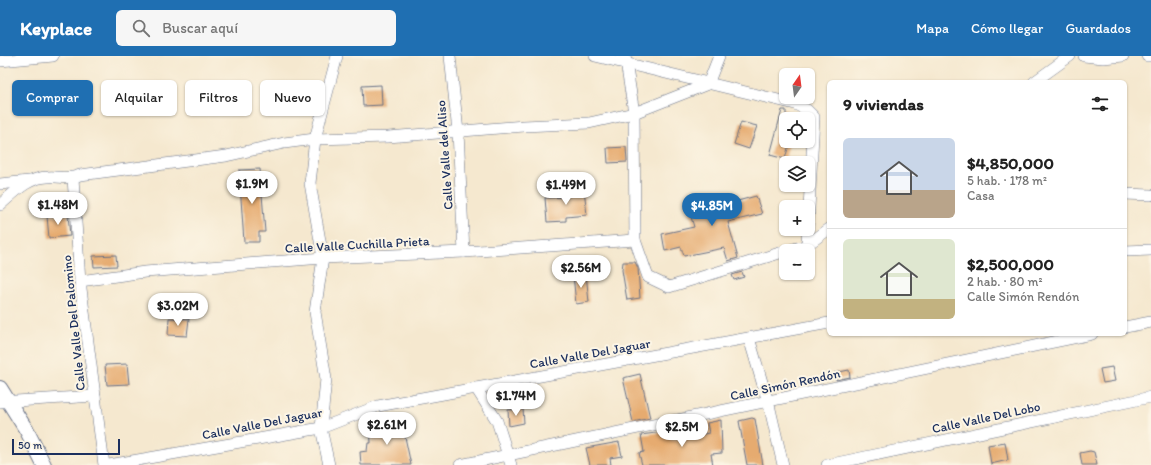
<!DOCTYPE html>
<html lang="es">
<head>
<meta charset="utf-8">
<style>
  body { margin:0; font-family:Itim,sans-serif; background:#f6f6f6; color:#222; height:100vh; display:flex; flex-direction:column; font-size:15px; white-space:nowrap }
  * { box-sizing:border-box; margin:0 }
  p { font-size:13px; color:#767676 }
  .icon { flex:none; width:22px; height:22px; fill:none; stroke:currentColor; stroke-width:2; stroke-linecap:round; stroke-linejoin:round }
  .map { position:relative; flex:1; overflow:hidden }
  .sheet { position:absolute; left:827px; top:24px; width:300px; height:256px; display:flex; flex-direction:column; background:#fff; border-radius:6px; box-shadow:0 1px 3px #0004 }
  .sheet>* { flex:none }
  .banner { position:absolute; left:12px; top:24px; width:380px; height:36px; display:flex; gap:8px }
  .needle { width:26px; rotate:14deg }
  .fabs { position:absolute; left:779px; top:12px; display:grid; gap:8px }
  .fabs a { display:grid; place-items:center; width:36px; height:36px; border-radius:6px; background:#fff; box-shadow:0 1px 3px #0004; font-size:20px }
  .scale { position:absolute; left:12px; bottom:10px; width:108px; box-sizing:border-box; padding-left:4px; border:2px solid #1b2f5e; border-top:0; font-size:11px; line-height:14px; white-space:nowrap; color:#1b2f5e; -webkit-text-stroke:3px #fcf5e5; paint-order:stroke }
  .price { position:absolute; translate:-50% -34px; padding:0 9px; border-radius:14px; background:#fff; color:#222; font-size:13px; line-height:26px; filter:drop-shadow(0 1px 2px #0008) }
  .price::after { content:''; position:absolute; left:50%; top:24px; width:12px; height:9px; margin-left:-6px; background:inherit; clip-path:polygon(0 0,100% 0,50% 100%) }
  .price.selected { background:#1f6fb2; color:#fff }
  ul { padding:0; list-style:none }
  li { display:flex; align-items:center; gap:12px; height:100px; padding:0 16px }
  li+li { border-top:1px solid #e0e0e0 }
  li span { display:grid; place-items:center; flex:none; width:112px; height:80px; border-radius:6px; color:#555 }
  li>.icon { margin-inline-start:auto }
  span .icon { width:48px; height:48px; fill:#fffc; stroke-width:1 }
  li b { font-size:17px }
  h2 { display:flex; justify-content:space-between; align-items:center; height:48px; padding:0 16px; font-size:17px }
  .chip { padding:0 14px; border-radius:6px; background:#fff; box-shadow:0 1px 3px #0004; font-size:14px; line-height:36px }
  .chip.selected { background:#1f6fb2; color:#fff }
  header { display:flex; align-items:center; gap:24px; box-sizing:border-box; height:56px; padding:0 20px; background:#1f6fb2; color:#fff }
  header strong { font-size:19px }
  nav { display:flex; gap:22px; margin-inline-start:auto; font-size:14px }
  .search { width:280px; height:36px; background:#f6f6f6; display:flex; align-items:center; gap:10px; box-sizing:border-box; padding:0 14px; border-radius:6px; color:#767676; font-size:15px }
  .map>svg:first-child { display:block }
</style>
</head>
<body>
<header>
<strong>Keyplace</strong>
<div class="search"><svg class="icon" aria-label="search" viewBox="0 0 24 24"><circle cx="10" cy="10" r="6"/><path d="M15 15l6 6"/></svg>Buscar aquí</div>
<nav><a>Mapa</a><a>Cómo llegar</a><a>Guardados</a></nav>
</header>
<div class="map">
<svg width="1151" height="409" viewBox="0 0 1151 409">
  <rect width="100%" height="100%" fill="#fcf5e5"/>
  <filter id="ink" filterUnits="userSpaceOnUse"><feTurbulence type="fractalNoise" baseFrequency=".025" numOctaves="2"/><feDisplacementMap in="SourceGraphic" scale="8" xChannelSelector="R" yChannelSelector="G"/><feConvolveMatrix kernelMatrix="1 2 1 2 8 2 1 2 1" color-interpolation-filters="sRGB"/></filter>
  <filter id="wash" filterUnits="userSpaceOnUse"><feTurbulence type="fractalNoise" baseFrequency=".012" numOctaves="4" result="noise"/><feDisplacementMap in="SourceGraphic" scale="16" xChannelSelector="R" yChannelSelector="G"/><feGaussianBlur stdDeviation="0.9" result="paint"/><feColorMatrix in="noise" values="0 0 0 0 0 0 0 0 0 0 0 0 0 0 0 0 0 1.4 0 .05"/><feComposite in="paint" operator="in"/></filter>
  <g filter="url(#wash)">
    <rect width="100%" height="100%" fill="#f5e8cf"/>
    <g id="blocks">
      <g fill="#e6ab70">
        <path d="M381,29L382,49L363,50L362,30Z"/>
        <path d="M782,54H786V85H790L785,103L770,99Z"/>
        <path d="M741,66L757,70L749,93L734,88Z"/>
        <path d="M626,91L627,106L608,107L607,92Z"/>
        <path d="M260,113L265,176H259V186H244L239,114Z"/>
        <path d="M584,133L587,159L566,161V165L547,166L545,142L565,141V135Z"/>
        <path d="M756,140L762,158L728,166L738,202L728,205L724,192L684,200L681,191L665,195L662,178L694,171L688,151L721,141L723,149Z"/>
        <path d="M68,159L70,180L49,182L47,160Z"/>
        <path d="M116,199L117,210L94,211L93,200Z"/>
        <path d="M623,206H635L638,212L640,242L627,244L622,214Z"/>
        <path d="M742,216L744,221L734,224L732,219Z"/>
        <path d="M586,218L589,246L576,248L573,219Z"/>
        <path d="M169,262L189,263L187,280L168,279Z"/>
        <path d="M127,308L129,328L107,329L105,309Z"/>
        <path d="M1112,311L1115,325L1103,327L1100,313Z"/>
        <path d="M849,314L850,321L836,324L834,317Z"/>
        <path d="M640,318L650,362L633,366L623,322Z"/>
        <path d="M523,353L524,367L509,370L508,354Z"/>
        <path d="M752,362L755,363L763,409H747L739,365Z"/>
        <path d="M721,364L722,397L711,398L713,409H642L639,397L644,396L641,379L670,375L671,384L709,377L707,367Z"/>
        <path d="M402,367L411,409H361L360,396L367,395L368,387H371L370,369Z"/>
        <path d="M619,386L622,400L610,402L611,409H590L586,392Z"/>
        <path d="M1005,386L1008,404L991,408L988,389Z"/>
        <path d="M1090,395L1094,396L1097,409H1082L1080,397Z"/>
      </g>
    </g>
  </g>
  <g filter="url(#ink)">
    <use href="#blocks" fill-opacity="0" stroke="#677086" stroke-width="1"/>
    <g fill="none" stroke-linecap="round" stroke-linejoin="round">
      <g stroke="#677086" stroke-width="12">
        <g id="minor">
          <path d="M450,0L458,76L464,196"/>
          <path d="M595,0L795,48L807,54L814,61L807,189"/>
          <path d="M625,0L634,57L635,184L648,221L669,231L786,195"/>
          <path d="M1084,0L1103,2L1123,0"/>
          <path d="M1147,0H1151"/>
          <path d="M0,5L53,0"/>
          <path d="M1034,26L1070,0"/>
          <path d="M73,122L80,225L104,409"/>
          <path d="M0,128L29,125"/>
          <path d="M1125,138L1151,139"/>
          <path d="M0,149C14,137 28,121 48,121C59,120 69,124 80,119L226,100L284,87L315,83L388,81L524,70L589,67L634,57L708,28L719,0"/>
          <path d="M787,195L807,189L829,173"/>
          <path d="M1125,195L1151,194"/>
          <path d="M80,225L145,216L323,202L464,196L635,184"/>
          <path d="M1125,271L1151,266"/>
          <path d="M749,282L770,353L783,409"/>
          <path d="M476,332L497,365L511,409"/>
          <path d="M0,346L95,340"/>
          <path d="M109,409L321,372L378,350L829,267"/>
          <path d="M329,409L321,372L326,323L315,256L323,202L310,127L315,83L337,0"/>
          <path d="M460,409L1092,278"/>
          <path d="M827,409L1151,341"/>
        </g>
      </g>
      <g stroke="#677086" stroke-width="16">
        <path id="tertiary" d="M0,332L27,375L44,409"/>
      </g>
      <use href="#minor" stroke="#fff" stroke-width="11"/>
      <use href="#tertiary" stroke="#fff" stroke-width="14"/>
    </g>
  </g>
  <g text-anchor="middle" stroke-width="4" stroke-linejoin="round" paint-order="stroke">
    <g font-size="13" fill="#1b2f5e" stroke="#fcf5e5">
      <text transform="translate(444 99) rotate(-94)" y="5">Calle Valle del Aliso</text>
      <text transform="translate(357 188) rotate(-3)" y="5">Calle Valle Cuchilla Prieta</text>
      <text transform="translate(73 267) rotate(-96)" y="5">Calle Valle Del Palomino</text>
      <text transform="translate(590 297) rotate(-10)" y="5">Calle Valle Del Jaguar</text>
      <text transform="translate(785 328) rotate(-12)" y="5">Calle Simón Rendón</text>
      <text transform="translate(986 361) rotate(-12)" y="5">Calle Valle Del Lobo</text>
      <text transform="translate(262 367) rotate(-11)" y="5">Calle Valle Del Jaguar</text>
    </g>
  </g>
</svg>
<div class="fabs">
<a><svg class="needle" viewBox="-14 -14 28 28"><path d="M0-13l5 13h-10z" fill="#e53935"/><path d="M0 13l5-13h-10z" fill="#767676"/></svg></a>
<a><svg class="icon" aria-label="locate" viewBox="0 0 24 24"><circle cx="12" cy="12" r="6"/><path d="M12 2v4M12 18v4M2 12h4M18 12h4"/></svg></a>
<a><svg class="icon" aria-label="layers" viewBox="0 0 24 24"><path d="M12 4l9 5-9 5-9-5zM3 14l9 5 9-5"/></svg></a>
<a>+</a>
<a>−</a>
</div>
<div class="scale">50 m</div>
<b class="price" style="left:252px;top:149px">$1.9M</b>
<b class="price" style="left:566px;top:150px">$1.49M</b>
<b class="price" style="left:58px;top:170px">$1.48M</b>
<b class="price selected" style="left:712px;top:171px">$4.85M</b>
<b class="price" style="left:581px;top:233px">$2.56M</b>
<b class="price" style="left:178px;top:271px">$3.02M</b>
<b class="price" style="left:516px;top:361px">$1.74M</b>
<b class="price" style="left:387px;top:390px">$2.61M</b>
<b class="price" style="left:682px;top:392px">$2.5M</b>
<div class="banner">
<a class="chip selected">Comprar</a>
<a class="chip">Alquilar</a>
<a class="chip">Filtros</a>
<a class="chip">Nuevo</a>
</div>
<section class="sheet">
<h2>9 viviendas<svg class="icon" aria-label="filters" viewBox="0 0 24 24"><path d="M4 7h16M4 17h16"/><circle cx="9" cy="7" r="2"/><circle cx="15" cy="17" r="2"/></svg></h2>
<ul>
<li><span style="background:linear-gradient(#c9d6e8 65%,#b9a48a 0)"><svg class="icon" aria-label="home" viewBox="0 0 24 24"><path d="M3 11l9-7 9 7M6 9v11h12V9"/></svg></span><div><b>$4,850,000</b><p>5 hab. · 178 m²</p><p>Casa</p></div></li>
<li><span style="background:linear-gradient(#dfe7d0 75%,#c2b280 0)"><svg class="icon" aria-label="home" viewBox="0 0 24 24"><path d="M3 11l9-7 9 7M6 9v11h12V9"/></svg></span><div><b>$2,500,000</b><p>2 hab. · 80 m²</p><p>Calle Simón Rendón</p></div></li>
</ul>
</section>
</div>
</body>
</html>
